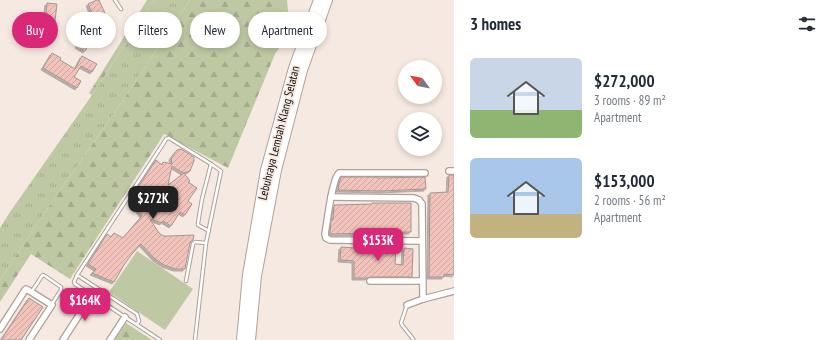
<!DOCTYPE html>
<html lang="en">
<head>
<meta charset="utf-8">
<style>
  body { margin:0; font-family:"PT Sans Narrow",sans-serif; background:#f2f2f3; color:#1f2937; height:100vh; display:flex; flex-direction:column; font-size:15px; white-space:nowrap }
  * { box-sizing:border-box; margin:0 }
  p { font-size:13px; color:#747a83 }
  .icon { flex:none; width:22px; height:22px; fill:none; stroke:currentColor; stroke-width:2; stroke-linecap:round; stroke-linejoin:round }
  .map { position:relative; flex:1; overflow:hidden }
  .panel { display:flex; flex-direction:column; background:#fff; width:380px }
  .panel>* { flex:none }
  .top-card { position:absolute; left:12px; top:12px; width:380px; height:36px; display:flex; gap:8px }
  .needle { width:26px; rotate:303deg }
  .controls { position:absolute; left:398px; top:60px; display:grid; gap:8px }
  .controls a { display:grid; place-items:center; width:44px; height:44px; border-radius:50%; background:#fff; box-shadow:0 2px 6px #0003; font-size:20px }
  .price { position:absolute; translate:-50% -34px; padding:0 9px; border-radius:8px; background:#db2777; color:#fff; font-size:13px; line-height:26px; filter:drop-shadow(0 1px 2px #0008) }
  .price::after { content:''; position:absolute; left:50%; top:24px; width:12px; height:9px; margin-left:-6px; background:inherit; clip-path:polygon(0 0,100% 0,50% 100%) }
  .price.current { background:#222; color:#fff }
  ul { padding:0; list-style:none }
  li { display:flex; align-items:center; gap:12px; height:100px; padding:0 16px }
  li span { display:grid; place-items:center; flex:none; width:112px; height:80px; border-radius:6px; color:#555 }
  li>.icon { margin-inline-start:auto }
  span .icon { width:48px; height:48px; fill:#fffc; stroke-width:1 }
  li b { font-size:17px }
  h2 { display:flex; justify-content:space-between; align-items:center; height:48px; padding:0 16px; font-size:17px }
  .pill { padding:0 14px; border-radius:18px; background:#fff; box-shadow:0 2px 6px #0003; font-size:14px; line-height:36px }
  .pill.current { background:#db2777; color:#fff }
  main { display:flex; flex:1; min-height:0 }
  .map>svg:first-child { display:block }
</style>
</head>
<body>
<main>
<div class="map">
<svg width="454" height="340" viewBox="0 0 454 340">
  <defs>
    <pattern id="grass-tufts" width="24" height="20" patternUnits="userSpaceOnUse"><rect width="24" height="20" fill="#bec9a3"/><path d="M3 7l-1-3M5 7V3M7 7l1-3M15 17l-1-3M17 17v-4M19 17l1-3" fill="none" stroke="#a2ab8b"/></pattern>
    <pattern id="forest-firs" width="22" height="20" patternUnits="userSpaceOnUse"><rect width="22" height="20" fill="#bec9a3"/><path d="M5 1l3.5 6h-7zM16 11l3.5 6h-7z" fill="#a2ab8b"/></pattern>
    <pattern id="building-hatch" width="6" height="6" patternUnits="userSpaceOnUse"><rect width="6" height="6" fill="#f1c3ba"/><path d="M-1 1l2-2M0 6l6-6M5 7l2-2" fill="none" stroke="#cea69f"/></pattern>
    <filter id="shadow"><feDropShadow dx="-2" dy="2" stdDeviation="0" flood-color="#0004"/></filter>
  </defs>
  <rect width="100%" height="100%" fill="#f6e9e1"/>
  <path fill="url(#grass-tufts)" d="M155,0H190L117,109L34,228L0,281V228L10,212L92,95Z"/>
  <g fill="url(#forest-firs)">
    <path d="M147,0H155L92,95L89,93Z"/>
    <path d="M190,0H287L290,33L275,54L228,168L164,134L70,279L31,254L0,302V281L34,228L117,109Z"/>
    <path d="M126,323L152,340H115Z"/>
  </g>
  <path fill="#bec9a3" d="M137,251L193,289L165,330L109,292Z"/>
  <g fill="url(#building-hatch)" stroke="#a49592" fill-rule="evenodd" filter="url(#shadow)">
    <path d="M97,0H99L107,18L96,23L88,4Z"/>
    <path d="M47,3L57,4L55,21L53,20L52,27H48L49,20H45Z"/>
    <path d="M77,15L82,19L74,29L69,24Z"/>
    <path d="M89,26L97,31L85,51L77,46Z"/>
    <path d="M52,53L61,58L60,60L75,69L82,56L97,64L92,72L81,66L74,77L81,81L77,88L43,68Z"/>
    <path d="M181,149L194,157V161L190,171L184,173L190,181L188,182L197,188L188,201L192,204L185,215L180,212L171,226L163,221L162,223L150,219L157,230L160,234L164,236H169L194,235L193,240L190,243L185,269H175L164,265L155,259L141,244L132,254L124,265L114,282L92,273L96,269L88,264L107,234L111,237L114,233L123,238L142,216L135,206L138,205L130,199L156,160L162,165L163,162L172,164L171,158L177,150ZM172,166L183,173H184L168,185Z"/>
    <path d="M449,175H454V275L444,274V277H429L430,193L448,192Z"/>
    <path d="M341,177H377V178L425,177L426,189L381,191L338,190L339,184Z"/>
    <path d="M372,203H411V232L330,234L331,220H333L334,205L372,204Z"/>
    <path d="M341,247L356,248V247H366V248L396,249L395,264L403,265L404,248L413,249L412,277H370L367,278H354V261L340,260Z"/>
    <path d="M29,298L43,307L21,340H1Z"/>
  </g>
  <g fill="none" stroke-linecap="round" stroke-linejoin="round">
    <g stroke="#ada19a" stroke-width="4.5">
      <g id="lane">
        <path d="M115,0L121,9"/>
        <path d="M209,231L198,225V223L202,199L211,164"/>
        <path d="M77,275L74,282L75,284L160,340"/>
        <path d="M186,281L193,244L195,242L206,243"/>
        <path d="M32,291L42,276L43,275L45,276L61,287V290L52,304"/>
        <path d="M407,305L401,323L402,325L413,339"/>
        <path d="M137,324L139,321L137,314L77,275L165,141L166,139L169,138L211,164L221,171L206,243L195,340"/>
      </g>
    </g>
    <g stroke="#ada19a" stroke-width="8">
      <g id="street">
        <path d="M449,171H454"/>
        <path d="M331,197L414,198L419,200L422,204L423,299"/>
        <path d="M422,241L330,240L326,238L325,234C327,223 332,179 339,173H425"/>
        <path d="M370,281H422"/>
        <path d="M407,305L423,299L454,291"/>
        <path d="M0,329L25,290L26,289L28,290L52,305L29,340"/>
        <path d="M63,340L92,295"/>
        <path d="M110,340L125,317"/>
      </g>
    </g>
    <g stroke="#ada19a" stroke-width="12">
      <g id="highway">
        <path d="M242,340L248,275L266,170L294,68L319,0"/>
        <path d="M250,340L256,276L276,170L302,70L327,0"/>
      </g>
    </g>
    <use href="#lane" stroke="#fff" stroke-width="2.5"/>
    <use href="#street" stroke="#fff" stroke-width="5.5"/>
    <use href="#highway" stroke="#fff" stroke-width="10"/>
  </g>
  <g text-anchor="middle" stroke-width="3.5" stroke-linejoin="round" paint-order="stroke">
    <g font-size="12" fill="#100c0a" stroke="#f6e9e1">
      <text transform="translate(279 133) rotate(-76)" y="4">Lebuhraya Lembah Klang Selatan</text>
    </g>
  </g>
</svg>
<div class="controls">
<a><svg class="needle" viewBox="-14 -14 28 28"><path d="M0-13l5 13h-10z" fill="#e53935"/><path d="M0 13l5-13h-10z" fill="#747a83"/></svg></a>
<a><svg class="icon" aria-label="layers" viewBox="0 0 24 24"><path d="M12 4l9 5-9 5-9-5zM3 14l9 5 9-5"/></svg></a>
</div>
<b class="price current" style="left:153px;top:220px">$272K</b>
<b class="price" style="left:378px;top:262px">$153K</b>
<b class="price" style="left:85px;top:322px">$164K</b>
<div class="top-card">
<a class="pill current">Buy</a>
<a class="pill">Rent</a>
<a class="pill">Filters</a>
<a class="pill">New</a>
<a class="pill">Apartment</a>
</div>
</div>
<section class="panel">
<h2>3 homes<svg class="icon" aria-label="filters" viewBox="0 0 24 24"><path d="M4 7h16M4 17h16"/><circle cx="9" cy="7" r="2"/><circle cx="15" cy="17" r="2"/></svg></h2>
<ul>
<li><span style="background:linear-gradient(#c9d6e8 65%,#8fb573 0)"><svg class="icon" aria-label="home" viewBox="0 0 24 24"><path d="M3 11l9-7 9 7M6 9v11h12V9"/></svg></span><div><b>$272,000</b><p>3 rooms · 89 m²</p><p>Apartment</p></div></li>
<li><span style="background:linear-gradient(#a9c7e8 70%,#c2b280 0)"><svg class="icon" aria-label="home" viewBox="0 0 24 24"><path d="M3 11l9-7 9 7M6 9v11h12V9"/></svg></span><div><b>$153,000</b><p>2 rooms · 56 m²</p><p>Apartment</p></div></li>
</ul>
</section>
</main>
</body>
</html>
